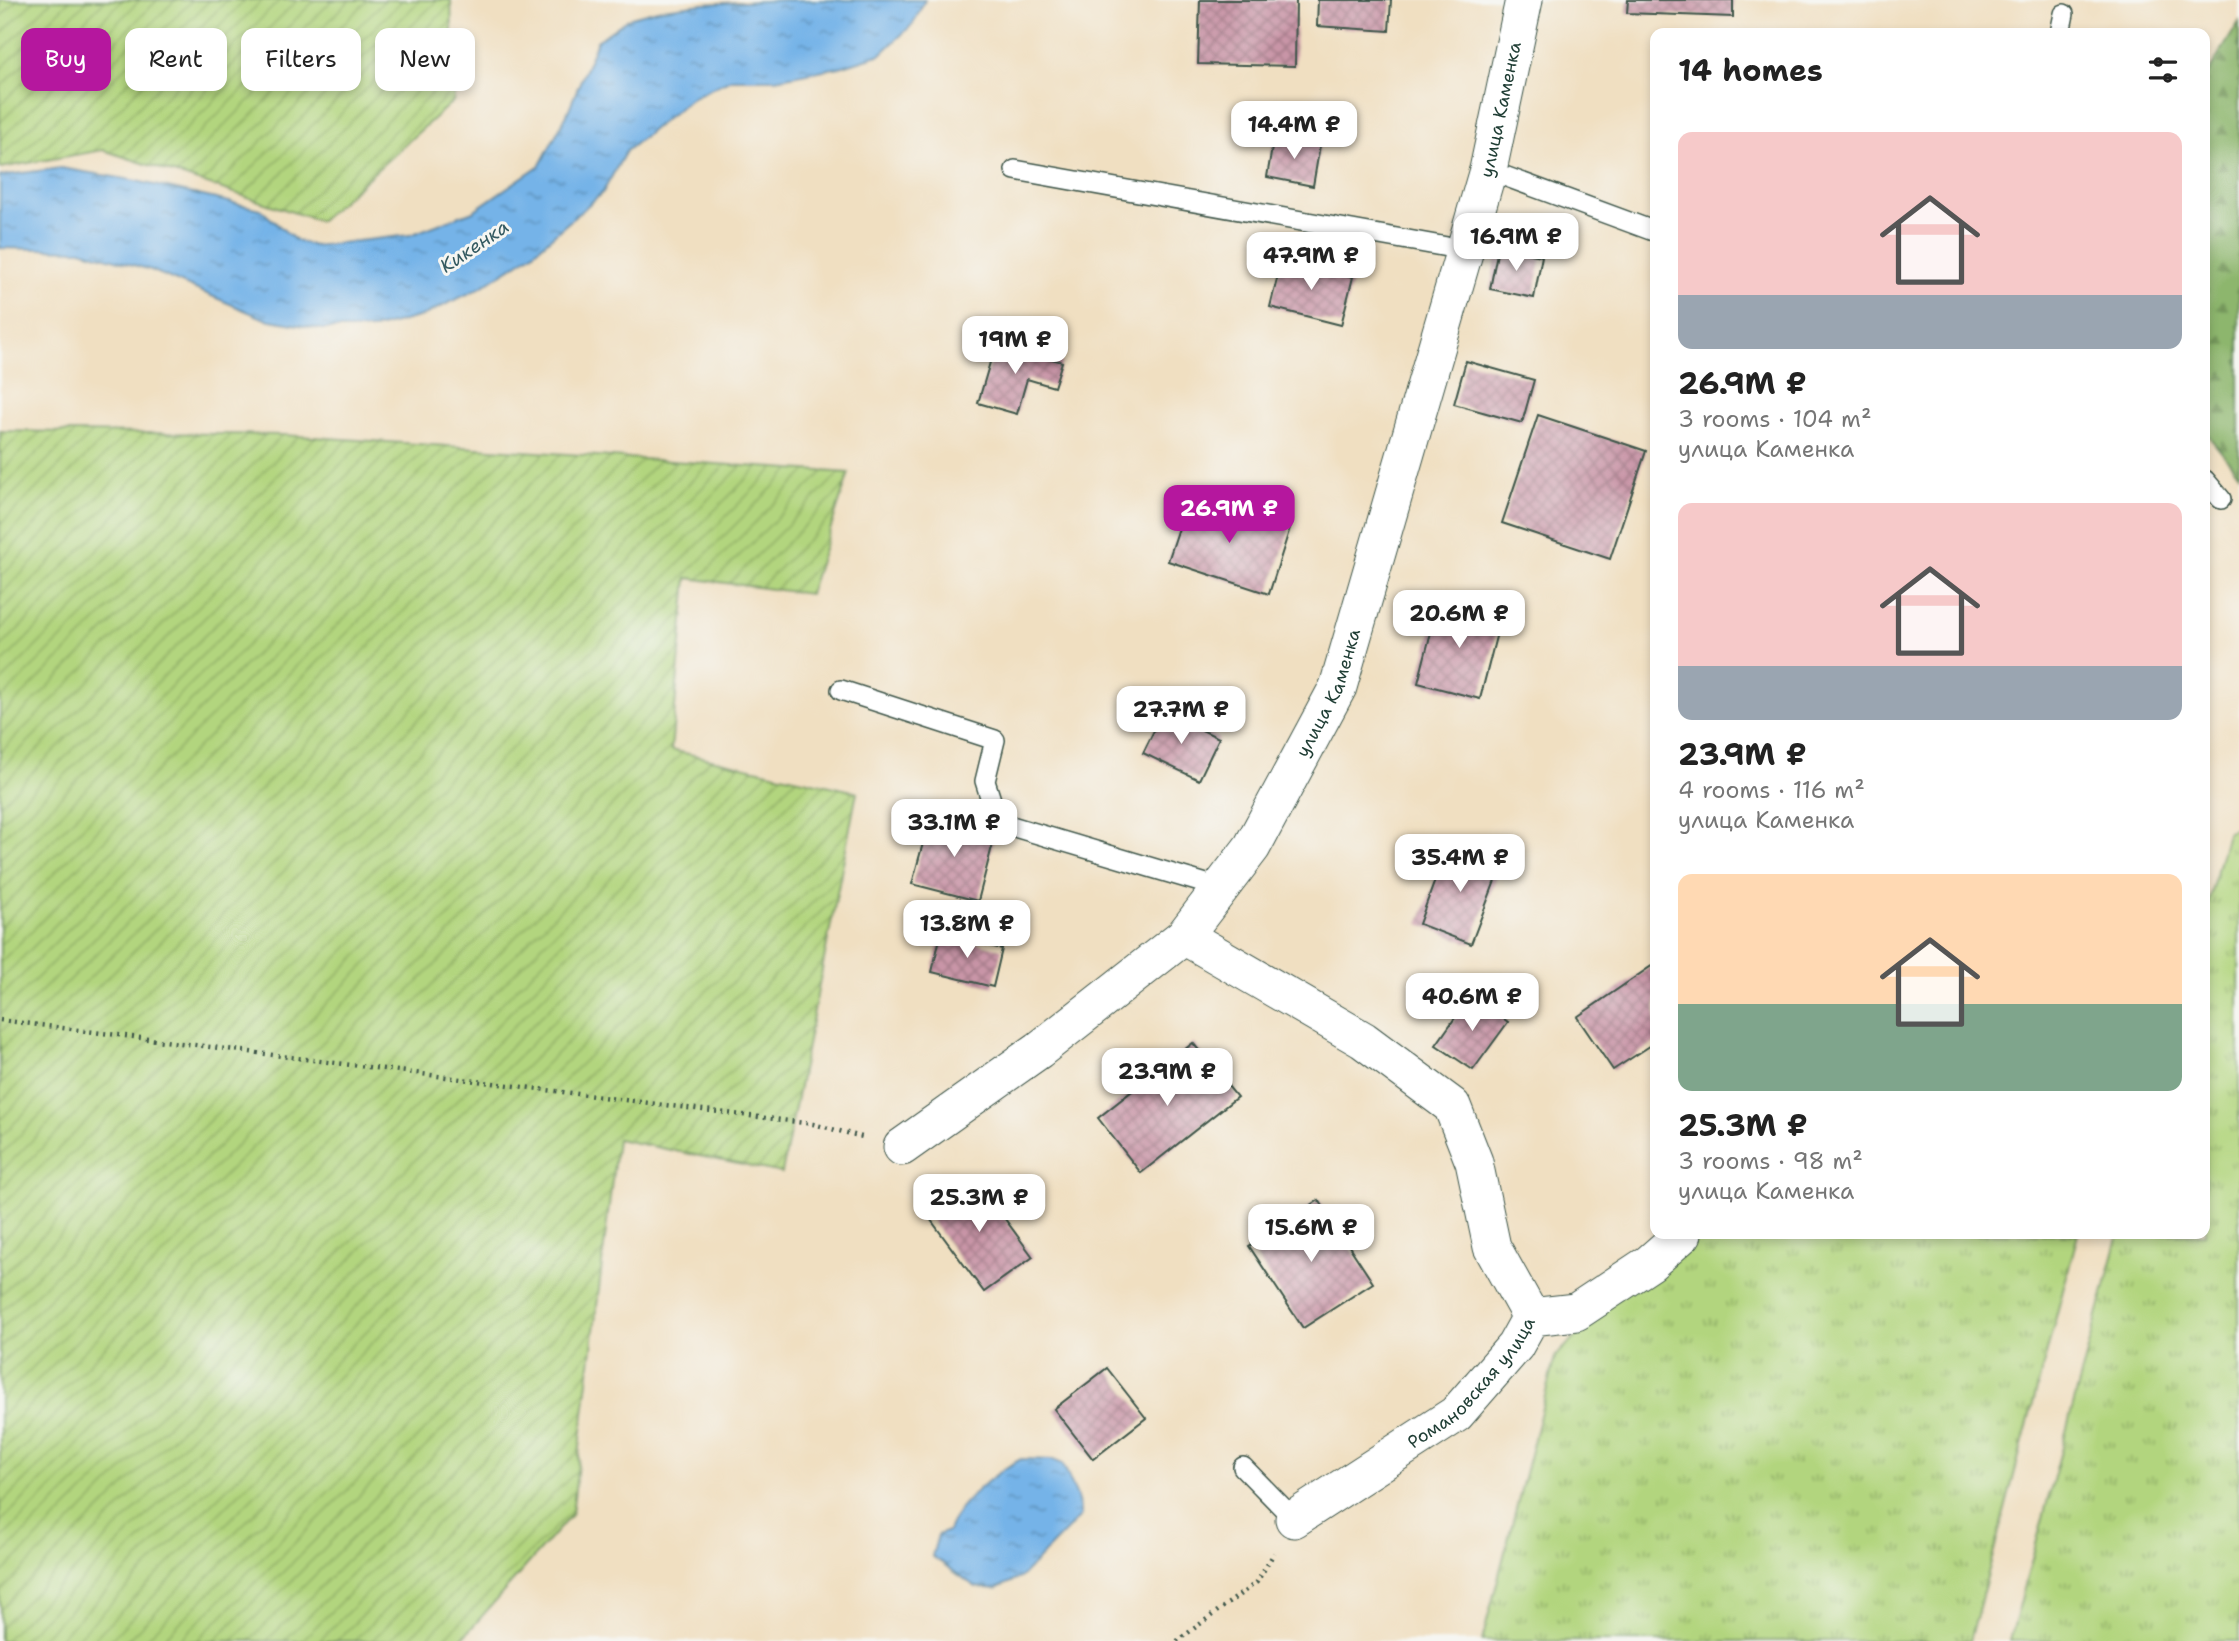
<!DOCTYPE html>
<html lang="en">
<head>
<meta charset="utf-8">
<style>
  body { margin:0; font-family:"Shantell Sans",sans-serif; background:#f6f6f6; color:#222; height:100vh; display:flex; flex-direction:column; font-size:26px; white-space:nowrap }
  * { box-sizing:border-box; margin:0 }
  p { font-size:23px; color:#767676 }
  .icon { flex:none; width:38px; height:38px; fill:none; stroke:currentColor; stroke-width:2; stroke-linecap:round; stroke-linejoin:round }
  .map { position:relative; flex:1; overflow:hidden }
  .sheet { position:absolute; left:1650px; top:28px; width:560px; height:1211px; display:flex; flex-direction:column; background:#fff; border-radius:14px; box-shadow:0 4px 10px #0003 }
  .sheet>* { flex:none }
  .guide { position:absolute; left:21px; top:28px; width:665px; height:63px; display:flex; gap:14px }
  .price { position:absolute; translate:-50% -60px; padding:0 16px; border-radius:14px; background:#fff; color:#222; font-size:23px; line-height:46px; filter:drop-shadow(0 2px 4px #0008) }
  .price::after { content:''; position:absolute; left:50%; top:42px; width:21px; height:16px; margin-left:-10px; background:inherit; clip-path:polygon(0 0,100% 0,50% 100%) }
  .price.current { background:#b5179e; color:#fff }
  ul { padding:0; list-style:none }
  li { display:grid; align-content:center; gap:14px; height:371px; padding:0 28px }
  li span { display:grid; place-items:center; height:217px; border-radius:14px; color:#555 }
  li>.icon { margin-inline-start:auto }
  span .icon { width:126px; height:126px; fill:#fffc; stroke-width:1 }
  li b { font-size:30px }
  h2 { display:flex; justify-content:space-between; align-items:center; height:84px; padding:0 28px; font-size:30px }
  .chip { padding:0 24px; border-radius:14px; background:#fff; box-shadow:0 4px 10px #0003; font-size:24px; line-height:63px }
  .chip.current { background:#b5179e; color:#fff }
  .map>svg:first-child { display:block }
</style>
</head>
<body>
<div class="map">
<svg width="2239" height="1641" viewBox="0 0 2239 1641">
  <defs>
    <pattern id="grass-tufts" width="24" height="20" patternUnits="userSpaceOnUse" patternTransform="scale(1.75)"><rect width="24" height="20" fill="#b2d57e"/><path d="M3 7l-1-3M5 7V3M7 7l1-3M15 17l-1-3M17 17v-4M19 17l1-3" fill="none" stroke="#90ae68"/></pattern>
    <pattern id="forest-firs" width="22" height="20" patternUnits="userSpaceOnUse" patternTransform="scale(1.75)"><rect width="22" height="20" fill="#8db66d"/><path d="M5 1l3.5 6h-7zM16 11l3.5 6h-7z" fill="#73955a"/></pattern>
    <pattern id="garden-furrows" width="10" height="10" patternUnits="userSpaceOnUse" patternTransform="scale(1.75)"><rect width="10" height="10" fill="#b2d57e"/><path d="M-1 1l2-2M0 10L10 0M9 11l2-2" fill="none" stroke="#90ae68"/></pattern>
    <pattern id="water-ripples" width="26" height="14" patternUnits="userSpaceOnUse" patternTransform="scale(1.75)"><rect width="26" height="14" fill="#75b3e8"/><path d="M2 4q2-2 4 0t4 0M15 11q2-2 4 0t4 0" fill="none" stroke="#5f93bd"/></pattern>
    <pattern id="building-cross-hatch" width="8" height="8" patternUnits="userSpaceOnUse" patternTransform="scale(1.75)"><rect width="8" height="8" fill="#c995a7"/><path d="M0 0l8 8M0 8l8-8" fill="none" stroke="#a37b89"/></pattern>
  </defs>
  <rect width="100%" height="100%" fill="#f6f6f2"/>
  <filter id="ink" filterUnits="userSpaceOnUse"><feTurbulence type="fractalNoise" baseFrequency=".0143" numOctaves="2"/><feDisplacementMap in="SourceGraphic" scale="14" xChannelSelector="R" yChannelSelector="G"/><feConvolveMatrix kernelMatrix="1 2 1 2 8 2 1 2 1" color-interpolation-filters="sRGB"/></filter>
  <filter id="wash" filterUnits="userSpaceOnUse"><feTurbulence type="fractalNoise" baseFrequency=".00686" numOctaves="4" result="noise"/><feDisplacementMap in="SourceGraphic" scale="28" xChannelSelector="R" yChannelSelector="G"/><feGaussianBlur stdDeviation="1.57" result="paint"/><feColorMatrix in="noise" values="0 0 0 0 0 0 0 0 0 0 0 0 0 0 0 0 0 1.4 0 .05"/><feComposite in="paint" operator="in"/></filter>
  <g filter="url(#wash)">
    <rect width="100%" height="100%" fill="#f0dfc1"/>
    <g fill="url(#grass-tufts)" stroke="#688959" stroke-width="2">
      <path d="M2239,826V1641H2010L2119,1234H2205V914L2227,833Z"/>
      <path d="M1700,1234H2078L1970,1641H1482L1555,1357L1610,1303Z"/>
    </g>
    <path fill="url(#forest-firs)" stroke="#567a50" stroke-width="2" d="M2239,22V474L2205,432V78Z"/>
    <g fill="url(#garden-furrows)" stroke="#688959" stroke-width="2">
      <path d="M0,0H451L454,100L320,221L103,150L0,168Z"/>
      <path d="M0,431L284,435L849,473L809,594L687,578L671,750L857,792L782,1173L617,1139L572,1514L460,1641H0Z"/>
    </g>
    <g fill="url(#water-ripples)" stroke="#4a788e" stroke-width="2">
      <path d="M783,0H925L913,24L881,54L840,67L775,79H731L693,97L626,151L603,192L532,254L478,289L422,316L373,329H321L265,319L151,270L81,250L0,248V176L61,168L132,180L260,209L295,240L314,246L410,235L473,211L540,165L567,114L597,41L631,17L661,9L703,4Z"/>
      <path d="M1021,1459L1053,1460L1063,1464L1077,1496L1081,1516L1020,1578L996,1589L976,1587L932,1556L938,1535L948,1531C957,1503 996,1472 1021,1459Z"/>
    </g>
    <g id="blocks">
      <g fill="url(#building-cross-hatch)">
        <path d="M1200,0H1296L1295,66L1198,64Z"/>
        <path d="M1318,0H1391L1389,31L1317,26Z"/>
        <path d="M1628,0H1733V17L1627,13Z"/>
        <path d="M1274,136L1320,145L1313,186L1267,177Z"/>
        <path d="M1498,248L1542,256L1534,298L1490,289Z"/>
        <path d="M1282,259L1353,277L1341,325L1270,307Z"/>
        <path d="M996,342L1062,362L1054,387L1027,379L1017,414L978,403Z"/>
        <path d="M1466,361L1534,380L1522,423L1454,404Z"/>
        <path d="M1538,415L1646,451L1610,559L1502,523Z"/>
        <path d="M1190,495L1290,528L1269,594L1168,561Z"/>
        <path d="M1439,601L1501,617L1480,699L1418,683Z"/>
        <path d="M1163,712L1219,738L1199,780L1143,753Z"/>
        <path d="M930,817L995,835L978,901L912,884Z"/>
        <path d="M1448,845L1501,865L1471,944L1419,924Z"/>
        <path d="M941,934L1002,949L993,987L932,972Z"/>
        <path d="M1656,963V1042L1613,1070L1577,1017Z"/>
        <path d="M1471,995L1508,1022L1473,1070L1436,1045Z"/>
        <path d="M1193,1043L1237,1097L1141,1173L1098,1118Z"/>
        <path d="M974,1177L1033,1257L984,1292L925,1212Z"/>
        <path d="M1319,1200L1373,1283L1303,1328L1249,1246Z"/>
        <path d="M1107,1368L1146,1418L1093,1459L1054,1409Z"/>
      </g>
    </g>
  </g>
  <g filter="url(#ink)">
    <use href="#blocks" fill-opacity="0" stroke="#3e5549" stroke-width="2"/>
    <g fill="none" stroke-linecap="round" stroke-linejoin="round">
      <g stroke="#3e5549" stroke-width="22">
        <g id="lane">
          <path d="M2060,33L2064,14"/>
          <path d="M1015,170L1464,250"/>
          <path d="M1488,170L1656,232"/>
          <path d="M2205,480L2221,499"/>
          <path d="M841,690L995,740L985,781L998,822L1220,888"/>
          <path d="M1243,1467L1294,1519"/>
        </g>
      </g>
      <g stroke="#3e5549" stroke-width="39">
        <g id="street">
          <path d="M1184,936L1363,1040L1452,1106L1474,1162L1492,1247L1531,1317"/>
          <path id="s1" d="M902,1147L1039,1050L1184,936L1252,847L1338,687L1488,170L1524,0"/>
          <path id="s2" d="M1294,1519L1456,1414L1515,1346L1531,1317L1576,1312L1650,1263L1683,1234"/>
        </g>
      </g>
      <g stroke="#3e5549" stroke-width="4.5" stroke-dasharray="2 5" stroke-linecap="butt">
        <path d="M0,1020L813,1124L866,1138"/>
        <path d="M1177,1641L1257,1582L1274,1553"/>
      </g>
      <use href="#lane" stroke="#fff" stroke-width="19"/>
      <use href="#street" stroke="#fff" stroke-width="37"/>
    </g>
  </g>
  <g text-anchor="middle" stroke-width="6" stroke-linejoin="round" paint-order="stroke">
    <g font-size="18" fill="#1f3d34" stroke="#f6f6f2">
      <text dy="6" stroke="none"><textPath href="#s1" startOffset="1246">улица Каменка</textPath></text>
      <text dy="6" stroke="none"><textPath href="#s1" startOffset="637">улица Каменка</textPath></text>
      <text dy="6" stroke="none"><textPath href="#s2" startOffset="226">Романовская улица</textPath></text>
    </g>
    <g font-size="19" font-style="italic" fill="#345a61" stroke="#f6f6f2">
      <text transform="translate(474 246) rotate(-34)" y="7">Кикенка</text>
    </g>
  </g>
</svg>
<b class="price" style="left:1294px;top:161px">14.4M ₽</b>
<b class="price" style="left:1516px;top:273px">16.9M ₽</b>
<b class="price" style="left:1311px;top:292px">47.9M ₽</b>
<b class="price" style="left:1015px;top:376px">19M ₽</b>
<b class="price current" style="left:1229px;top:545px">26.9M ₽</b>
<b class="price" style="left:1459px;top:650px">20.6M ₽</b>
<b class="price" style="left:1181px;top:746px">27.7M ₽</b>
<b class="price" style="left:954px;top:859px">33.1M ₽</b>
<b class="price" style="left:1460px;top:894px">35.4M ₽</b>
<b class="price" style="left:967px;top:960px">13.8M ₽</b>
<b class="price" style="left:1472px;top:1033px">40.6M ₽</b>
<b class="price" style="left:1167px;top:1108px">23.9M ₽</b>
<b class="price" style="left:979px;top:1234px">25.3M ₽</b>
<b class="price" style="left:1311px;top:1264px">15.6M ₽</b>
<div class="guide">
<a class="chip current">Buy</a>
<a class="chip">Rent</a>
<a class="chip">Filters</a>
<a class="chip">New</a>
</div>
<section class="sheet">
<h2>14 homes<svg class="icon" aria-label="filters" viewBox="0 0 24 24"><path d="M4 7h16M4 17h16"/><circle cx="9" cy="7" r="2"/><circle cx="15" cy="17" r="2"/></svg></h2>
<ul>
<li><span style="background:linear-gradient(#f6c9c9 75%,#9aa5b1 0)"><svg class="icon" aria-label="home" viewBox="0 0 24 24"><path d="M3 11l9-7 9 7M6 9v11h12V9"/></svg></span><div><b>26.9M ₽</b><p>3 rooms · 104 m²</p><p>улица Каменка</p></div></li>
<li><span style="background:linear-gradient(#f6c9c9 75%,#9aa5b1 0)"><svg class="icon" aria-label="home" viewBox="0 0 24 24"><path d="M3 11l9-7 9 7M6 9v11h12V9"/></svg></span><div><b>23.9M ₽</b><p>4 rooms · 116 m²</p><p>улица Каменка</p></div></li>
<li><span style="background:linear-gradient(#ffd9b3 60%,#7fa58c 0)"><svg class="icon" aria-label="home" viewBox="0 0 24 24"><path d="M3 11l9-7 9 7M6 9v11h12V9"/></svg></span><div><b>25.3M ₽</b><p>3 rooms · 98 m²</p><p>улица Каменка</p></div></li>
</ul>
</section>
</div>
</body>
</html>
